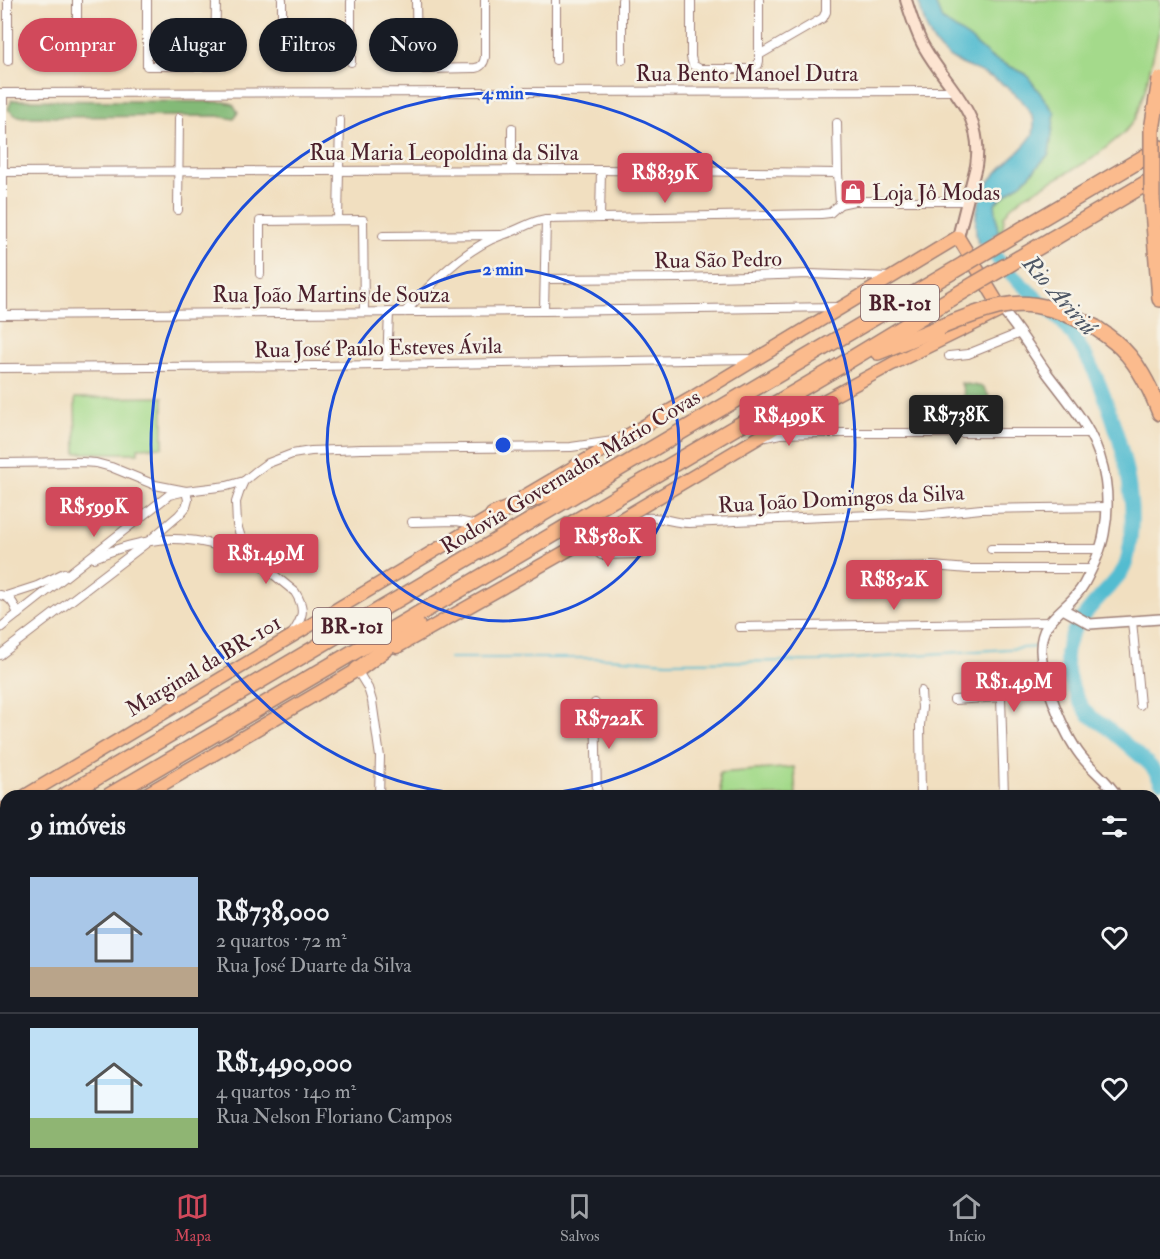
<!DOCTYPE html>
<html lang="pt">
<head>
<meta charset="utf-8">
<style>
  body { margin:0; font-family:"IM FELL Double Pica",serif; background:#20242c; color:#f1f3f6; height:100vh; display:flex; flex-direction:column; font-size:22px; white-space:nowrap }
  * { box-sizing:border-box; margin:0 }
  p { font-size:20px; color:#9ea1a6 }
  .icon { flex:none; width:33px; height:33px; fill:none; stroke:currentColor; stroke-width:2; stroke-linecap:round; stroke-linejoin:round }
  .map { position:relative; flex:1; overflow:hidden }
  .panel { position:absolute; left:0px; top:790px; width:1161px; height:386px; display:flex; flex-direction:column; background:#171b24; border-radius:18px 18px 0 0; box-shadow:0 2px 4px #0004 }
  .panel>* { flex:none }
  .guide { position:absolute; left:18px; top:18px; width:600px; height:54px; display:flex; gap:12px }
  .price { position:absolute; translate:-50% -51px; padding:0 14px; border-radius:6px; background:#d1495b; color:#fff; font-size:20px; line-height:39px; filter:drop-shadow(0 2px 3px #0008) }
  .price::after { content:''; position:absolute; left:50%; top:36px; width:18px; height:14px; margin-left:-9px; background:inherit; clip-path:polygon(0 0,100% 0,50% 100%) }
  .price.active { background:#222; color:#fff }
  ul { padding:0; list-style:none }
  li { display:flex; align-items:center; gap:18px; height:150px; padding:0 30px }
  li+li { border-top:2px solid #363941 }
  li span { display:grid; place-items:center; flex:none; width:168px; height:120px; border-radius:0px; color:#555 }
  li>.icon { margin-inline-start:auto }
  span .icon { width:72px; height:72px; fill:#fffc; stroke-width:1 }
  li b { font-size:26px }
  h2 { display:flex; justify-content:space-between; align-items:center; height:72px; padding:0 30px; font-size:26px }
  .chip { padding:0 21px; border-radius:27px; background:#171b24; box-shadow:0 2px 4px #0004; font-size:21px; line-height:54px }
  .chip.active { background:#d1495b; color:#fff }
  .tabs { display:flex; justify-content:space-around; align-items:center; height:84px; border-top:2px solid #363941; background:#171b24; font-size:16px; color:#9ea1a6 }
  .tabs a { display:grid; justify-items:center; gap:3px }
  .tabs .active { color:#d1495b }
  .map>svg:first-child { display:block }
</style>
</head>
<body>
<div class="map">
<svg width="1160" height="1175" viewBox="0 0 1160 1175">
  <rect width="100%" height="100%" fill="#f7f3e8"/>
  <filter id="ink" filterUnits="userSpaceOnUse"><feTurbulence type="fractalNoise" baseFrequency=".0167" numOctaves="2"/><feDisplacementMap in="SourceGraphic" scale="12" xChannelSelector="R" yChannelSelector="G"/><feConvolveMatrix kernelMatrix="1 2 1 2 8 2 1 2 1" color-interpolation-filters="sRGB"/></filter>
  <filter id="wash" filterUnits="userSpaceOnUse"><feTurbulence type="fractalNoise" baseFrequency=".008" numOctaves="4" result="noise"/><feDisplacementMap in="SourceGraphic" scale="24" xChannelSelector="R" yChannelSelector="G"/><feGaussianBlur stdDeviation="1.35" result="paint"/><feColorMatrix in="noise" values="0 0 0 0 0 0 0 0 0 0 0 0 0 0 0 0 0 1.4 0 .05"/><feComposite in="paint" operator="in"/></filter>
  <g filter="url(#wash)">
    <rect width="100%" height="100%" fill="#f1dfc0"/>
    <g fill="#a4da8b" stroke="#777c5b" stroke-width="1.5">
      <path d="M934,0H1160V27L1145,90L1135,119L1124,133L1092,159L1023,197L1010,208L1004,216L1003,229L998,233L994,204L1028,177L1049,154L1026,74L992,58L969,38L941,20Z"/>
      <path d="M163,397V447L138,448V453H76L75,398Z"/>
      <path d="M794,767L796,796H721L719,773Z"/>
      <rect x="398" y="1170" width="66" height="5"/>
    </g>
    <g fill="#83ba77" stroke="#666c51" stroke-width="1.5">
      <path d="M12,100L225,102L233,104L238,112L234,119L217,116L23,117L15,115L8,109Z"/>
      <path d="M961,383L983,387L989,396L984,408L961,404L964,393Z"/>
      <rect x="982" y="1170" width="83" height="5"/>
    </g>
    <path fill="#53bcd0" stroke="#4e6e7e" stroke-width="1.5" d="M918,0H934L942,20L969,38L992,58L1026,74L1055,113L1049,154L1028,177L995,203L998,233L978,244C973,224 976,204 986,186C994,174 1007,162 1018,152C1023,147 1029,141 1033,134C1034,131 1034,124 1034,121C1033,115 1028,109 1025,105C1014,91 1001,81 985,74C970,67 952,62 940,50C927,36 923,17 918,0Z"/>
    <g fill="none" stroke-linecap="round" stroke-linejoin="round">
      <path stroke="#53bcd0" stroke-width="2" d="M449,658H608L667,662L821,661L1037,647"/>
      <path stroke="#53bcd0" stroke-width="14" d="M983,223C981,259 1038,295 1060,320C1080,342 1095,370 1105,398C1122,444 1137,495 1130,544C1128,553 1128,562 1123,570C1120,575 1115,580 1112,584C1094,604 1064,632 1066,660C1067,676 1077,702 1088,714C1094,720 1103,724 1110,730C1118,737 1126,744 1134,751C1145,760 1155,768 1160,781"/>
    </g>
  </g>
  <g filter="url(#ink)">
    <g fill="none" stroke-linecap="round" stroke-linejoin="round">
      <g stroke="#9e7f76" stroke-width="10">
        <g id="minor">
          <path d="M147,0V66H215L216,0"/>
          <path d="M351,0V62"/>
          <path d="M416,0L417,60L421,67L424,69L475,68C482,67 484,63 485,57V0"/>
          <path d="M556,0V60"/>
          <path d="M691,0V57L693,65L700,69H751L758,65L759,61V0"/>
          <path d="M759,55L823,18L826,12V0"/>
          <path d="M77,58V0"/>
          <path d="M622,60V0"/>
          <path d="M8,61V0"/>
          <path d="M282,63V0"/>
          <path d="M0,93L953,91"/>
          <path d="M837,123L838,173"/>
          <path d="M512,170V128"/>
          <path d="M0,172L601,170L838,173L840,204L854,201H967"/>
          <path d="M178,210L179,118"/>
          <path d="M600,218L601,170"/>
          <path d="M338,220L340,120"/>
          <path d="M502,235C518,231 530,221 546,219L821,214L830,213L840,204"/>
          <path d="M383,236L502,235C465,248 431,284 405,312"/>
          <path d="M260,274V221L363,220L364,312"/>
          <path d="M545,279L682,278L809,274L891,277"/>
          <path d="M544,311L546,219"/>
          <path d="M0,315L544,311L838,307"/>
          <path d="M3,315V93"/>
          <path d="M949,356L968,354L1020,333"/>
          <path d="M387,365L389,312"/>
          <path d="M0,368L318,366L752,359"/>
          <path d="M766,437L780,434L822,433H1090"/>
          <path d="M0,463L82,462L96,463L111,467L155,485L186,491L227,486L244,481"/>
          <path d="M412,522L457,521L477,525"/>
          <path d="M586,540L595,545H600L645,518C660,516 674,523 689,523L895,514L923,515L981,509L1107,507"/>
          <path d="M595,545L598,552L601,555L640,554"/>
          <path d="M991,549H1100"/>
          <path d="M94,558C122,546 158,536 188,540C210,542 231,550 251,557"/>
          <path d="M891,567L932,566L969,569H1091"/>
          <path d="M0,595C11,597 14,604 18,614"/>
          <path d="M6,596L37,586L64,573"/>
          <path d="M1132,621L1140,705"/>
          <path d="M739,627L1049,622"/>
          <path d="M0,628L169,495L186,491L188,500L186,507L179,515L149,541L0,655"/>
          <path d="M292,634C303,618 306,609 295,592L252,557L243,544L237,525L236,502L240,490L244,481L255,472L266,464L292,454L311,451L361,449L571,447L613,441"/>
          <path d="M357,670L368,688L372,701L380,757L379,796"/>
          <path d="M954,700L1001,697L1004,796"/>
          <path d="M595,703L597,796"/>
          <path d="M921,796L920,725L922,708L921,691"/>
          <path d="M1155,1022L1160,1037"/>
          <path d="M1155,1165H1160"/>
          <path d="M1080,1170V1175"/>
          <path d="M242,1175L243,1170"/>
          <path d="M525,1175L528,1170"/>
        </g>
      </g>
      <g stroke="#9e7f76" stroke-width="12">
        <g id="tertiary">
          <path d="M1002,310C1019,329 1032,352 1047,373C1061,392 1078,411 1089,432C1106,462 1111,499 1104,534C1101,551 1092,569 1084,584C1069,611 1040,616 1041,650C1042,679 1063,733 1081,756C1092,770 1108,781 1117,796"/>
          <path d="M1063,609L1090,624L1160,619"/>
          <path d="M0,1078L6,1075"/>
        </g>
      </g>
      <g stroke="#9e7f76" stroke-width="14">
        <g id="secondary">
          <path d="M906,0C911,16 916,33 924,47C947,88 985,113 976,166L958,237"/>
          <path d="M0,1126L6,1128"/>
          <path d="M131,1170L145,1175"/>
        </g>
      </g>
      <g stroke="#9e7f76" stroke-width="15">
        <g id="primary">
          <path d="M397,647L586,540L778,426L892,364L1002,310L958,237L690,399L523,497"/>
          <path d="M25,796L501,511"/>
          <path d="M143,796L364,666"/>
          <path d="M0,811L6,808"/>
          <path d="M0,875L6,872"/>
        </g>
      </g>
      <g stroke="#9e7f76" stroke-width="18">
        <g id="motorway">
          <path d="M1152,198L1160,299"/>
          <path d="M1023,229L1160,148"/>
          <path d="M1052,239L1160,175"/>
          <path d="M1096,328C1102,332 1109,337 1115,342C1137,360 1150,387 1160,413"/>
          <path d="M878,352L941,327"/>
          <path d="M493,515L595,474"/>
          <path d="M357,670L417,625"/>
          <path d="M65,796L963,265"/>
          <path d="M109,796L833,370L975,284"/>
          <path d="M0,835L6,831"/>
          <path d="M0,856L6,853"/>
        </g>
      </g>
      <use href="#minor" stroke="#fff" stroke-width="8"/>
      <use href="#tertiary" stroke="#fff" stroke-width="9"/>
      <use href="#secondary" stroke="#fde4d1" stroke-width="10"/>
      <use href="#primary" stroke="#fbbb8d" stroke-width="12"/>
      <use href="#motorway" stroke="#fbbb8d" stroke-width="15"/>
      <g stroke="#9e7f76" stroke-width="18" stroke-linecap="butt">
        <g id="motorway-bridge">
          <path d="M1152,198V130L1160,80"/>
          <path d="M963,265L1023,229"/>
          <path d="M975,284L1052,239"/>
          <path d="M941,327C961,319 982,310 1003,306C1035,299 1068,313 1096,328"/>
        </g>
      </g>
      <use href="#motorway-bridge" stroke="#fbbb8d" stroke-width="15"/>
    </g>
  </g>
  <g fill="none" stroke="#1d4ed8" stroke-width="3">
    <circle cx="503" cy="445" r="176"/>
    <path d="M482 796A352 352 0 1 1 524 796"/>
  </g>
  <defs>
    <g id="shop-square" transform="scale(1.35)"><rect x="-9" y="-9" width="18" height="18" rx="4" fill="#d1495b" stroke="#f7f3e8"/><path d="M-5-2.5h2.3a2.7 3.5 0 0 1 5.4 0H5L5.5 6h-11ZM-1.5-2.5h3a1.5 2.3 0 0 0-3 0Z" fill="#fff"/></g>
  </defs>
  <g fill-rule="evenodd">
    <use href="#shop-square" x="853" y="192"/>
  </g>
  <g text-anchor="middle" stroke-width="5" stroke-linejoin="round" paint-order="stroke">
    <g fill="#f7f3e8" stroke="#7e5f64" stroke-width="1.5">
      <rect x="861" y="285" width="78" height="36" rx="4.5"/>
      <rect x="313" y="608" width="78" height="36" rx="4.5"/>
    </g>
    <g font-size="21" font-weight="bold" fill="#4a1f2b">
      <text x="900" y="310">BR-101</text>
      <text x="352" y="633">BR-101</text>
    </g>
    <g font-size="22" fill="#4a1f2b" stroke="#f7f3e8">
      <text x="747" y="81">Rua Bento Manoel Dutra</text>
      <text x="444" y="160">Rua Maria Leopoldina da Silva</text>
      <text transform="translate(718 259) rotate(-1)" y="8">Rua São Pedro</text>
      <text x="331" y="302">Rua João Martins de Souza</text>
      <text transform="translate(378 347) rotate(-1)" y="8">Rua José Paulo Esteves Ávila</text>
      <text transform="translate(570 471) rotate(-31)" y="8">Rodovia Governador Mário Covas</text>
      <text transform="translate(841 498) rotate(-3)" y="8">Rua João Domingos da Silva</text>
      <text transform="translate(203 665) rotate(-31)" y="8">Marginal da BR-101</text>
    </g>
    <g font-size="22" fill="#4a1f2b" stroke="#f7f3e8" text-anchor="start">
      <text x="872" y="200">Loja Jô Modas</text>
    </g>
    <g font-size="24" font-style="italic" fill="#4d5665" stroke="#f7f3e8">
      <text transform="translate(1060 295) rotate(48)" y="8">Rio Aririú</text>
    </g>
  </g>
  <circle cx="503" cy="445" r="9" fill="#1d4ed8" stroke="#f7f3e8" stroke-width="3"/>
  <g font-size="18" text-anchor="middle" font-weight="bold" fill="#1d4ed8" stroke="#f7f3e8" stroke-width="5" stroke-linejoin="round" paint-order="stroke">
    <text x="503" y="99">4 min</text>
    <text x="503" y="275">2 min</text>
  </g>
</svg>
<b class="price" style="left:665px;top:204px">R$839K</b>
<b class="price active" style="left:956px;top:446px">R$738K</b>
<b class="price" style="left:789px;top:447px">R$499K</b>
<b class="price" style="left:94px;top:538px">R$599K</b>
<b class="price" style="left:608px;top:568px">R$580K</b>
<b class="price" style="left:266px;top:585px">R$1.49M</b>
<b class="price" style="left:894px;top:611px">R$852K</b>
<b class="price" style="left:1014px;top:713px">R$1.49M</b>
<b class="price" style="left:609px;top:750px">R$722K</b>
<div class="guide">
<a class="chip active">Comprar</a>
<a class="chip">Alugar</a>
<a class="chip">Filtros</a>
<a class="chip">Novo</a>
</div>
<section class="panel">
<h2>9 imóveis<svg class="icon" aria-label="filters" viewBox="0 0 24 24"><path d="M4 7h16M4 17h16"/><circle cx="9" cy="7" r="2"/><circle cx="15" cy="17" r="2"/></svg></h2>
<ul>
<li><span style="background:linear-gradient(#a9c7e8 75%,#b9a48a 0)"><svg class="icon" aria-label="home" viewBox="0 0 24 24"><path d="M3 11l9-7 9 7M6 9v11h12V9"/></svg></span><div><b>R$738,000</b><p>2 quartos · 72 m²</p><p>Rua José Duarte da Silva</p></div><svg class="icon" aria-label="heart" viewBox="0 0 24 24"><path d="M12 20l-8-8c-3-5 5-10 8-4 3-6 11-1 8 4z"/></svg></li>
<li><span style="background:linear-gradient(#bfe0f5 75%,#8fb573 0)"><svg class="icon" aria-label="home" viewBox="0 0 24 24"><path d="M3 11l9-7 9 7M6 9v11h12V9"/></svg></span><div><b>R$1,490,000</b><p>4 quartos · 140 m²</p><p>Rua Nelson Floriano Campos</p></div><svg class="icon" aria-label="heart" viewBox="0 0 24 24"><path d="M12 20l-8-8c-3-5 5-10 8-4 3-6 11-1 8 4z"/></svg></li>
</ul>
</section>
</div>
<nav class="tabs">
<a class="active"><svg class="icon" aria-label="map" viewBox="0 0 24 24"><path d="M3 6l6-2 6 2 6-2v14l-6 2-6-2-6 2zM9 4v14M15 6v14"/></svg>Mapa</a>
<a><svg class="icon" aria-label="saved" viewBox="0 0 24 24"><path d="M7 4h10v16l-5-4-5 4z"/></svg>Salvos</a>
<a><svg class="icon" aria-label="home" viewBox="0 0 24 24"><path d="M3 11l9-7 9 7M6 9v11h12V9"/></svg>Início</a>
</nav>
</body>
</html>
